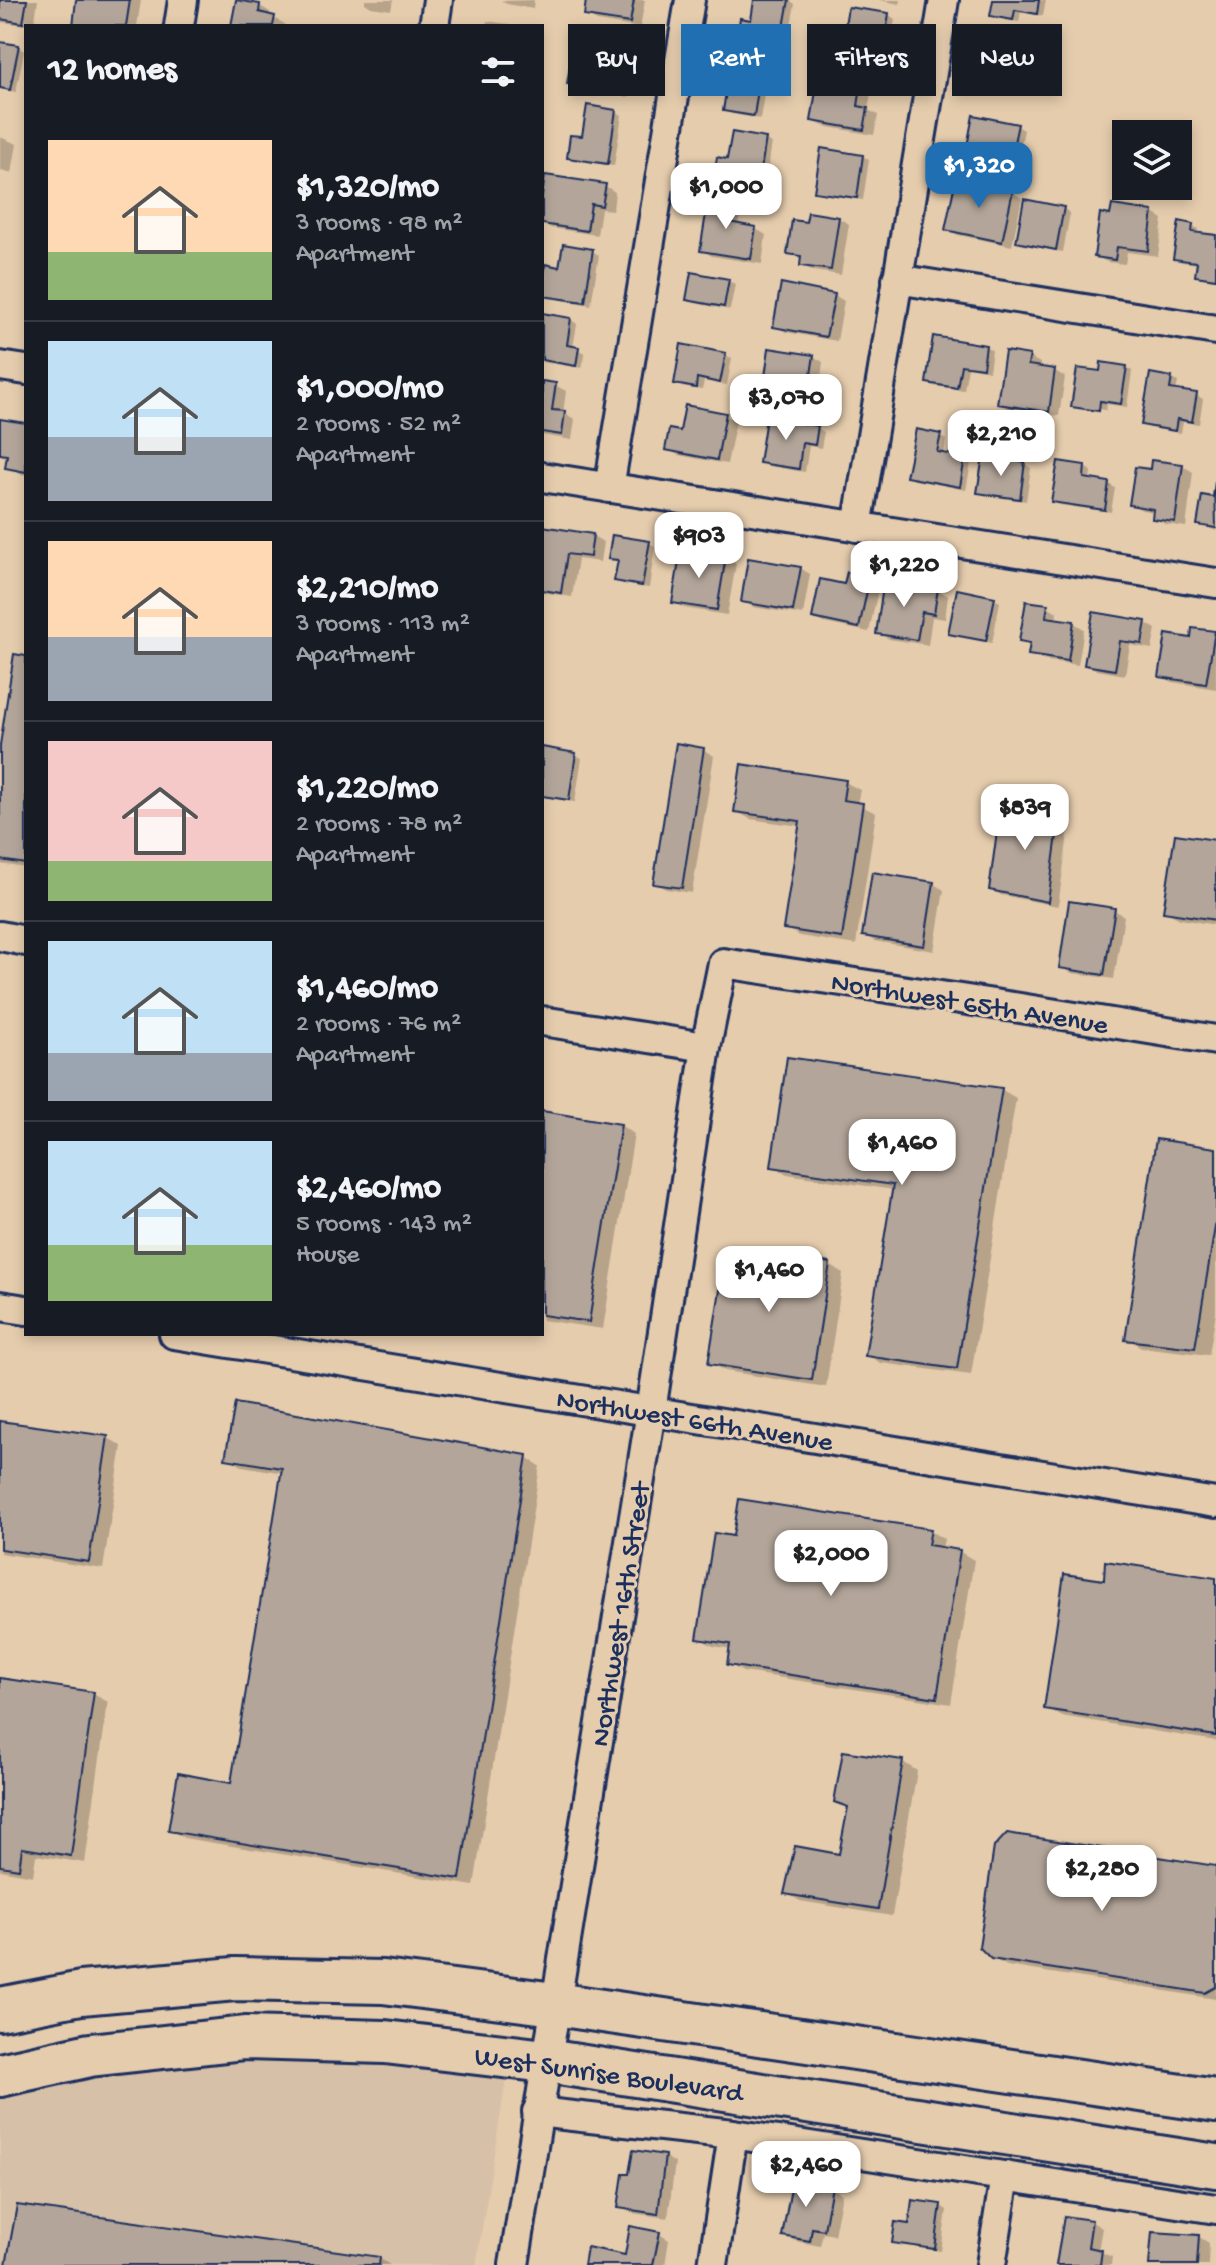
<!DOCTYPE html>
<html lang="en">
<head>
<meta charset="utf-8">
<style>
  body { margin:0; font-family:"Gochi Hand",sans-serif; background:#242831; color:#f1f3f6; height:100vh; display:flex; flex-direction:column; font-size:30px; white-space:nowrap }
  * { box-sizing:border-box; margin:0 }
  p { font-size:26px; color:#9ea1a6 }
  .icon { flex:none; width:44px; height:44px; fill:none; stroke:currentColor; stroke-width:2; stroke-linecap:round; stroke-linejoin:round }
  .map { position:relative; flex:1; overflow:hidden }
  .side { position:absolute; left:24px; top:24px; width:520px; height:1312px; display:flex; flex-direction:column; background:#171b24; border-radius:0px; box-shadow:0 4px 12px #0003 }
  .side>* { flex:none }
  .guide { position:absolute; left:568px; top:24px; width:528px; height:72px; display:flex; gap:16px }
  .buttons { position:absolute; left:1112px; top:120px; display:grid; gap:16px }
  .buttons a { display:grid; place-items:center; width:80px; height:80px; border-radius:0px; background:#171b24; box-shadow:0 4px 12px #0003; font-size:40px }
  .price { position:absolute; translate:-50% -68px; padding:0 18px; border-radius:16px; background:#fff; color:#222; font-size:26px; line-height:52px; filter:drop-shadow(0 2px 4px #0008) }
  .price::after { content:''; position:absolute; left:50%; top:48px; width:24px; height:18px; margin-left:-12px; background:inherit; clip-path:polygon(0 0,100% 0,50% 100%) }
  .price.selected { background:#1f6fb2; color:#fff }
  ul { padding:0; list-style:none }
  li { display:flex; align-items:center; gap:24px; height:200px; padding:0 24px }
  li+li { border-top:2px solid #363941 }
  li span { display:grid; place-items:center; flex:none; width:224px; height:160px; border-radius:0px; color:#555 }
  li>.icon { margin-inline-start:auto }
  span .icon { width:96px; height:96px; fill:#fffc; stroke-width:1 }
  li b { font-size:34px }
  h2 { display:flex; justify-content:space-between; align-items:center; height:96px; padding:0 24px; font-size:34px }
  .chip { padding:0 28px; border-radius:0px; background:#171b24; box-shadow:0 4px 12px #0003; font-size:28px; line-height:72px }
  .chip.selected { background:#1f6fb2; color:#fff }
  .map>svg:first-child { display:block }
</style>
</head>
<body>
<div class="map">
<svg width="1216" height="2265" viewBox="0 0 1216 2265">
  <rect width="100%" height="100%" fill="#e5ccad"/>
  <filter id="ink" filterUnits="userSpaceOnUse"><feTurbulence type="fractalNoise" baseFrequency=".0125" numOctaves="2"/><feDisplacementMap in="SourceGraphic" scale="16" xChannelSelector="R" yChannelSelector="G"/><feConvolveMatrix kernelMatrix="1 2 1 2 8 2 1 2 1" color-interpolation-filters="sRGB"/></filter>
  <g filter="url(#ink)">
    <path fill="#d6c0a7" d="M264,2054L403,2061L507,2074L476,2265H0V2093L125,2068Z"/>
    <g fill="#0003">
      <path d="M0,0H38L34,26L0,22Z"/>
      <path d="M78,0H141L137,26H75Z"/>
      <path d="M365,0H393L391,10L371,7L365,3Z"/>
      <path d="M534,0L533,9L507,4L501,1Z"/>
      <path d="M588,0H645L640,28L597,21L586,15Z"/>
      <path d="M756,0H789L795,4L786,52L745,44L738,40L752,22Z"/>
      <path d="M879,0H901L900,4Z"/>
      <path d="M995,0H1046L1043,16L1021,12L1019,22L998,18L992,14Z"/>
      <path d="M260,6L270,12L269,16L285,24L284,26H233Z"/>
      <path d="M889,15L895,19L891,44L879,42L877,60L839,54L833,50Z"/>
      <path d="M487,21L508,24L510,26H486Z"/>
      <path d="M1001,37L1033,43L1039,47L1029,94L998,88L991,84Z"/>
      <path d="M615,43L625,49L622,71L632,76L629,97L580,89L569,83Z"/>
      <path d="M0,44L18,47L24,51L16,92L0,89Z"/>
      <path d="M761,65L768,69L760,119L732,114L725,110Z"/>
      <path d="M861,82L872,88L868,110L878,115L874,135L823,126L813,120Z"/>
      <path d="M615,112L622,115L614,166L576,160L569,157L584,139Z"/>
      <path d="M1017,126L1024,130L1019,154L999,150L997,159L975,155L969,151Z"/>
      <path d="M0,137L17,144L12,173L0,171Z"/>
      <path d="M765,140L772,143L764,191L721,184L715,181L729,161Z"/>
      <path d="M863,156L869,160L863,200L823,194L817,191Z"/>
      <path d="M605,186L615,192L613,210L601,209L597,235L551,228L542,223V210Z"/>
      <path d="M1012,192L1022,198L1012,246L958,235L947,229Z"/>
      <path d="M731,201L741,207L738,226L756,229L766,235L762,264L712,256L702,250Z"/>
      <path d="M1026,201L1064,209L1070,213L1063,252L1025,245L1018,241Z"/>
      <path d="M1153,213L1163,219L1158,256L1127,252L1125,264L1107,262L1096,256Z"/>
      <path d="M838,218L849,224L841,275L813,271L802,265L803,260L789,253L808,224Z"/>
      <path d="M1192,226L1199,229L1198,235L1216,237V280L1203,278L1197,275L1198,264L1182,262L1175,258Z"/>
      <path d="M592,251L599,255L591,305L549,298L542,294L546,267L561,269Z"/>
      <path d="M728,281L735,284L730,310L695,303L688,299Z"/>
      <path d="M834,295L844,301L837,341L786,332L776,326Z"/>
      <path d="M542,315L571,320L577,324L573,348L585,353L582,368L542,362Z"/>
      <path d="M986,347L992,350L989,371L968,367L964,390L934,386L928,382Z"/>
      <path d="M725,355L732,358L727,385L704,381L702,390L682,387L676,383Z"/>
      <path d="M813,356L823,362L820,385L831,391L828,412L789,407L778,401L779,397L765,390Z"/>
      <path d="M1029,357L1040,363L1039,369L1055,371L1065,377L1059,416L1010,409L999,403Z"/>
      <path d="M1126,367L1132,371L1127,407L1107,404L1106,410L1078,406V409L1073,406L1102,374Z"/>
      <path d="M1171,378L1178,382L1176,392L1196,395L1203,399L1199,424L1183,422L1181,433L1150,428L1144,424Z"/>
      <path d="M542,383L555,385L566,391L563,413L575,419L572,440L542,435Z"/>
      <path d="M725,415L736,421L727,464L678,455L668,449L681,433Z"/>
      <path d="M0,421L26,425V475L18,473L7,467L9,458L0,455Z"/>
      <path d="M817,428L824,432L821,448L809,446L805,472L768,466L761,462Z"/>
      <path d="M940,436L946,440L944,455L964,459L971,463L966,490L915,480L909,476Z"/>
      <path d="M1153,462L1183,466L1193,472L1186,527L1165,524L1154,518L1155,512L1142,510L1131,504L1152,472Z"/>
      <path d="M1025,464L1031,468L1026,501L986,496L979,492Z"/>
      <path d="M1085,467L1091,471L1090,481L1109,484L1115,488L1111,512L1060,505L1054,501Z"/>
      <path d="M1216,490V531L1200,524L1215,499Z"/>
      <path d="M542,528L593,536L603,542L600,562L578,559L572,597L542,592Z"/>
      <path d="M649,543L655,546L649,588L623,584L616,580L619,562L610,558Z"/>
      <path d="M725,558L736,564L727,615L684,608L674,602Z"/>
      <path d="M800,568L810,574L803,615L753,607L743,601Z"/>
      <path d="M869,579L879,585L869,632L824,623L814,617L845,587Z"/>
      <path d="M886,582L938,590L948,596L945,619L932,617L928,645L889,639L878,633Z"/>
      <path d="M994,599L1000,602L992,643L957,636L951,633Z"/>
      <path d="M1047,606L1057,612L1056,620L1074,623L1084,629L1078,665L1041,660L1031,653L1032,646L1022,640Z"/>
      <path d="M1145,623L1156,629L1152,649L1130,645L1125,675L1097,670L1086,664Z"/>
      <path d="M1214,633L1216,634V689L1172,682L1162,676L1193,640Z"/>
      <path d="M26,658V868L0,864V759Z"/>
      <path d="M704,750L714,756L692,893L666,889L655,883Z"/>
      <path d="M575,755L582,758L575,802L542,797V760Z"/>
      <path d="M845,782L860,790L857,804L876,813L856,945L800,936L786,928L801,826L750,819L736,811Z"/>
      <path d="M1059,814L1070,820L1058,906L1001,895L991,889Z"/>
      <path d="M1216,842V925L1180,919L1165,911Z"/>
      <path d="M934,884L944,890L934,951L874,941L864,935Z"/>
      <path d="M1114,910L1124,916L1114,979L1072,973L1062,967Z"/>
      <path d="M789,1060L1002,1090L1016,1098L971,1375L881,1363L867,1355L894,1190L787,1174L773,1166Z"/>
      <path d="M542,1113L620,1125L634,1134L603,1329L542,1320Z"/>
      <path d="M1216,1150V1312L1209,1355L1141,1347L1127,1338Z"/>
      <path d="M829,1265L843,1273L826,1387L725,1371L710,1363Z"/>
      <path d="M0,1423L108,1438L122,1446L103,1569L0,1553Z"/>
      <path d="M526,1457L540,1466L474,1886L184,1838L170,1830L232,1786L284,1473L242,1466L228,1458Z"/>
      <path d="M930,1531L944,1539L942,1549L960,1552L974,1560L951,1704L743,1672L729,1664L732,1649L713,1646L699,1638L735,1539Z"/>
      <path d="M1216,1580V1741L1061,1716L1047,1708Z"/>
      <path d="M0,1680L93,1694L108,1702L85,1863L36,1855L33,1876L0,1870Z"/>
      <path d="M845,1753L903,1762L917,1771L892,1916L800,1901L786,1893L841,1857L850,1809L836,1801Z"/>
      <path d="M1216,1868V1999L1007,1966L992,1958Z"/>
      <path d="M665,2157L675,2163L668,2218L631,2213L621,2207L631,2177Z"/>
      <path d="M795,2180L832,2188L842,2194L834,2235L823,2233L820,2246L795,2241L784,2235Z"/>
      <path d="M941,2206L947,2210L941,2251L900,2245L894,2242L910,2226Z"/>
      <path d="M1092,2222L1102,2228L1098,2251L1112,2257L1111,2265H1058Z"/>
      <path d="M659,2234L669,2240L665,2265H586L626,2257Z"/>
      <path d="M1199,2237L1209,2243L1208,2265H1151Z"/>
      <path d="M379,2258L390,2265H8Z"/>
    </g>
    <g fill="#b3a599" stroke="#1b2f5e" stroke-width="2">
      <path d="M0,0H27L23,23L0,19Z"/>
      <path d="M76,0H130L126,26H73Z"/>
      <path d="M236,0L260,4L259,12L275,16L273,26H231Z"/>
      <path d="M586,0H634L630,23L584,16Z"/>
      <path d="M754,0H789L780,49L736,41L740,18L751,20Z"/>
      <path d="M993,0H1039L1037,14L1015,10L1013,20L990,16Z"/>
      <path d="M848,7L889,13L885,42L873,40L871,57L831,52L835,24L845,25Z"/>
      <path d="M999,34L1033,41L1023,92L989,85Z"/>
      <path d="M575,35L616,41L611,67L622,69L618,92L567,84Z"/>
      <path d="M0,42L19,45L10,90L0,88Z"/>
      <path d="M731,59L762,63L754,116L723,111Z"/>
      <path d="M819,73L862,80L858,106L868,108L864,130L811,121Z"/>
      <path d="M587,105L616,110L608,164L567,158L570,135L582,136Z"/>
      <path d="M973,115L1018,124L1012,152L992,148L990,157L966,152Z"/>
      <path d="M732,132L766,138L758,189L713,182L717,157L727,159Z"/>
      <path d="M821,148L863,155L857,198L814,192Z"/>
      <path d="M545,175L606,184L602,206L591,204L587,231L542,224V197Z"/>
      <path d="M956,178L1013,190L1002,242L945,230Z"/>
      <path d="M709,195L732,199L728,222L756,227L751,259L700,251Z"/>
      <path d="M1024,199L1064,207L1056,250L1016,242Z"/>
      <path d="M1112,205L1153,211L1148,251L1117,247L1115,260L1094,257L1100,213L1110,215Z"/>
      <path d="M808,212L839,217L831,270L800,266L801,256L787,254L792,220L806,222Z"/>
      <path d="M1179,221L1193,224L1192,232L1216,235V279L1195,276L1197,262L1173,259Z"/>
      <path d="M563,244L593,249L585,302L542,296L545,264L559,267Z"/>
      <path d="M691,272L729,279L724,307L686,300Z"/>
      <path d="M781,283L835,294L826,337L773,327Z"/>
      <path d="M542,313L571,318L567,345L579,347L576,366L542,360Z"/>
      <path d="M933,336L986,345L983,368L961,365L957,388L926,383Z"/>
      <path d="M681,344L726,353L720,383L697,378L696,388L674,384Z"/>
      <path d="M769,348L814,355L810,381L821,383L818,407L776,402L777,394L763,391Z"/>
      <path d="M1005,351L1030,355L1028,365L1055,369L1049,412L997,404Z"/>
      <path d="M1101,362L1127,366L1121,404L1100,401L1099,411L1071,407L1077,368L1100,371Z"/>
      <path d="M1150,373L1172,377L1170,389L1197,393L1192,422L1177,419L1175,431L1141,425Z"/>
      <path d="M542,381L556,383L552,410L565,411L562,435L542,432Z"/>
      <path d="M685,405L726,413L717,460L665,450L669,429L680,431Z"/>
      <path d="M766,418L818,426L815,445L802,443L799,469L759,463Z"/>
      <path d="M0,419L26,423V472L5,468L7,455L0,454Z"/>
      <path d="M916,429L941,434L937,452L965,457L960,487L906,477Z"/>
      <path d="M983,456L1025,462L1020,499L977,493Z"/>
      <path d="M1151,460L1183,464L1175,522L1152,519L1153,509L1129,505L1135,467L1150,469Z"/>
      <path d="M1058,461L1085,465L1084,478L1109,482L1105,510L1051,502Z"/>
      <path d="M1215,482L1216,528L1197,525L1202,495L1213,497Z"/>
      <path d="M542,526L593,534L590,557L567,554L561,593L542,590Z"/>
      <path d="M612,535L650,541L642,586L614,581L618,560L608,559Z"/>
      <path d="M681,549L726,556L717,610L672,603Z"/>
      <path d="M748,558L801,567L793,611L741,602Z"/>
      <path d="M847,572L870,577L859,628L812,618L820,579L844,584Z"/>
      <path d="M884,580L938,588L934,614L922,612L917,640L876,634Z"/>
      <path d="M957,589L995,597L986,641L948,634Z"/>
      <path d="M1026,601L1048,604L1046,617L1074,621L1068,661L1028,655L1030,643L1019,641Z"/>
      <path d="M1093,612L1146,621L1142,644L1120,641L1115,670L1084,665Z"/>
      <path d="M1192,628L1215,631L1206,684L1159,677L1166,634L1191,638Z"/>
      <path d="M14,654L26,656V864L0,860V745Z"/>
      <path d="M676,743L704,748L682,888L653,884Z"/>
      <path d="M542,747L576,753L569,800L542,796Z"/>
      <path d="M741,764L846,780L843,800L863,803L842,938L783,929L800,821L734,812Z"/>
      <path d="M1001,802L1060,812L1048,902L989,890Z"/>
      <path d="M1175,834L1216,840V920L1163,912Z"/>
      <path d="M872,872L934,882L924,946L862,936Z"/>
      <path d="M1069,901L1115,908L1104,975L1059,968Z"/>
      <path d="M787,1057L1002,1088L957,1369L865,1356L893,1185L771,1167Z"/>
      <path d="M542,1111L621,1124L589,1322L542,1315Z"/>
      <path d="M1156,1139L1216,1148V1221L1195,1348L1125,1340Z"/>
      <path d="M727,1247L830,1263L812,1380L708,1364Z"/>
      <path d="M235,1403L527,1455L460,1879L168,1831L178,1773L231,1783L282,1468L225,1459Z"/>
      <path d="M0,1421L108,1436L89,1562L0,1549Z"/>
      <path d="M739,1499L931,1529L928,1545L960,1550L937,1698L727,1665L730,1644L697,1639L714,1533L733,1536Z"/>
      <path d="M1105,1561L1216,1578V1736L1044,1709L1064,1574L1104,1580Z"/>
      <path d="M0,1678L94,1692L71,1856L22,1848L19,1869L0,1866Z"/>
      <path d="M843,1751L903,1760L878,1909L784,1894L795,1846L839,1854L848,1807L834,1802Z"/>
      <path d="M1007,1833L1216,1866V1987L1205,1993L991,1959L979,1947L994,1847Z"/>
      <path d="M633,2150L665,2155L658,2214L618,2208L623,2174H629Z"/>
      <path d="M793,2178L832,2186L824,2230L812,2228L810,2241L782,2236Z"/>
      <path d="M912,2200L941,2204L935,2249L892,2243L895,2222L909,2224Z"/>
      <path d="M17,2205L380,2257L379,2265H6Z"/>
      <path d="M1064,2216L1092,2220L1088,2247L1102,2250L1100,2265H1056Z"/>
      <path d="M630,2226L660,2232L653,2265H584L587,2247L625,2255Z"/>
      <path d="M1152,2232L1199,2235L1197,2265H1149Z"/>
    </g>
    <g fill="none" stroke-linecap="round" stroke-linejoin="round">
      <g stroke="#1b2f5e" stroke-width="34">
        <g id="minor">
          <path d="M179,26L183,0"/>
          <path d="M434,26L438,0"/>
          <path d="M897,279L1216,330"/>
          <path d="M0,366L26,370"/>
          <path d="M542,477L1216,583"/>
          <path d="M609,488L690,0"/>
          <path d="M857,527L944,0"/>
          <path d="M0,936L26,941"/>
          <path d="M542,1021L706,1047"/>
          <path d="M0,1306L26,1310"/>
          <path d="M174,1334L1216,1503"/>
          <path d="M537,2112L733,2134L1216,2209"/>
          <path d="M514,2265L651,1411L706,1047L723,963L1020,1008L1216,1040"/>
          <path d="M713,2265L733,2134"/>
          <path d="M991,2265L1005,2176"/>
        </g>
      </g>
      <g stroke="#1b2f5e" stroke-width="48">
        <g id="highway">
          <path d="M0,2009L81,1993L235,1979L383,1982L555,2004L1216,2101"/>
          <path d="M0,2075L90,2055L245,2038L385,2042L546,2061L1216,2166"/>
        </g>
      </g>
      <use href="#minor" stroke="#e5ccad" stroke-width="28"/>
      <use href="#highway" stroke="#e5ccad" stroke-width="42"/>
    </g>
  </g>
  <g text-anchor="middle" stroke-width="6" stroke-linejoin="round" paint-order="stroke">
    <g font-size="28" fill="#1b2f5e" stroke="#e5ccad">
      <text transform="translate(970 1001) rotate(9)" y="10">Northwest 65th Avenue</text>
      <text transform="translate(695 1418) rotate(9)" y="10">Northwest 66th Avenue</text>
      <text transform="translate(618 1614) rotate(-81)" y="10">Northwest 16th Street</text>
      <text transform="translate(609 2072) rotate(8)" y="10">West Sunrise Boulevard</text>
    </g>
  </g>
</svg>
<div class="buttons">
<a><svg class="icon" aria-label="layers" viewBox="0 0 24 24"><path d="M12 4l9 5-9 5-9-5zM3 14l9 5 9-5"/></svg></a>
</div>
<b class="price selected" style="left:979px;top:210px">$1,320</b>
<b class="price" style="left:726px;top:231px">$1,000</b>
<b class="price" style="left:786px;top:442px">$3,070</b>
<b class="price" style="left:1001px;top:478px">$2,210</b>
<b class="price" style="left:699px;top:580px">$903</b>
<b class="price" style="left:904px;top:609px">$1,220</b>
<b class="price" style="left:1025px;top:852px">$839</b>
<b class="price" style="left:902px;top:1187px">$1,460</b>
<b class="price" style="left:769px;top:1314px">$1,460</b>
<b class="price" style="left:831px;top:1598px">$2,000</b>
<b class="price" style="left:1102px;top:1913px">$2,280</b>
<b class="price" style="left:806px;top:2209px">$2,460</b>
<div class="guide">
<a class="chip">Buy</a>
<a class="chip selected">Rent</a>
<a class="chip">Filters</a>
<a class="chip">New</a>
</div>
<section class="side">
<h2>12 homes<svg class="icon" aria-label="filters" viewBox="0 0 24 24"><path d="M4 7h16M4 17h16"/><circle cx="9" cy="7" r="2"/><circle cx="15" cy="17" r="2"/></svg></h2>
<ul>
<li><span style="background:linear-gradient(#ffd9b3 70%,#8fb573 0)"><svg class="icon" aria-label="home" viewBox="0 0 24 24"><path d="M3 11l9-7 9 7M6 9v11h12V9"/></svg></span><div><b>$1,320/mo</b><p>3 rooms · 98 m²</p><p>Apartment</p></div></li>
<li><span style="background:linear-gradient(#bfe0f5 60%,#9aa5b1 0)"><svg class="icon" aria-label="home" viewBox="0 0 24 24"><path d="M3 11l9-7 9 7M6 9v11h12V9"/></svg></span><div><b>$1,000/mo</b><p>2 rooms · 52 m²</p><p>Apartment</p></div></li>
<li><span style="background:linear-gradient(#ffd9b3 60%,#9aa5b1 0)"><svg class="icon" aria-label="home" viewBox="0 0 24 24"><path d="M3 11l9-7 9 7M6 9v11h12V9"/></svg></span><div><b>$2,210/mo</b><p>3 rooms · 113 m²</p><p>Apartment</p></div></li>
<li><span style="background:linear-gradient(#f6c9c9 75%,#8fb573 0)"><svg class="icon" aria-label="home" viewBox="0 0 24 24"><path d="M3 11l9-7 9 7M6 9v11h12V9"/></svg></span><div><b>$1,220/mo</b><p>2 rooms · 78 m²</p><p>Apartment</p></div></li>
<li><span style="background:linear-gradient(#bfe0f5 70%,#9aa5b1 0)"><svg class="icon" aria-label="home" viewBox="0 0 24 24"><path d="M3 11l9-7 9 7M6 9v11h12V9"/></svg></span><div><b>$1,460/mo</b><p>2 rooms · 76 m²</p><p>Apartment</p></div></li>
<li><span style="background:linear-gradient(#bfe0f5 65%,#8fb573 0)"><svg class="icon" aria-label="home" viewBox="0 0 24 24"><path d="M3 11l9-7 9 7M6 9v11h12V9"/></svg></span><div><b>$2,460/mo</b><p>5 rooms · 143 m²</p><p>House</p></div></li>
</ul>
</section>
</div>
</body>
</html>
